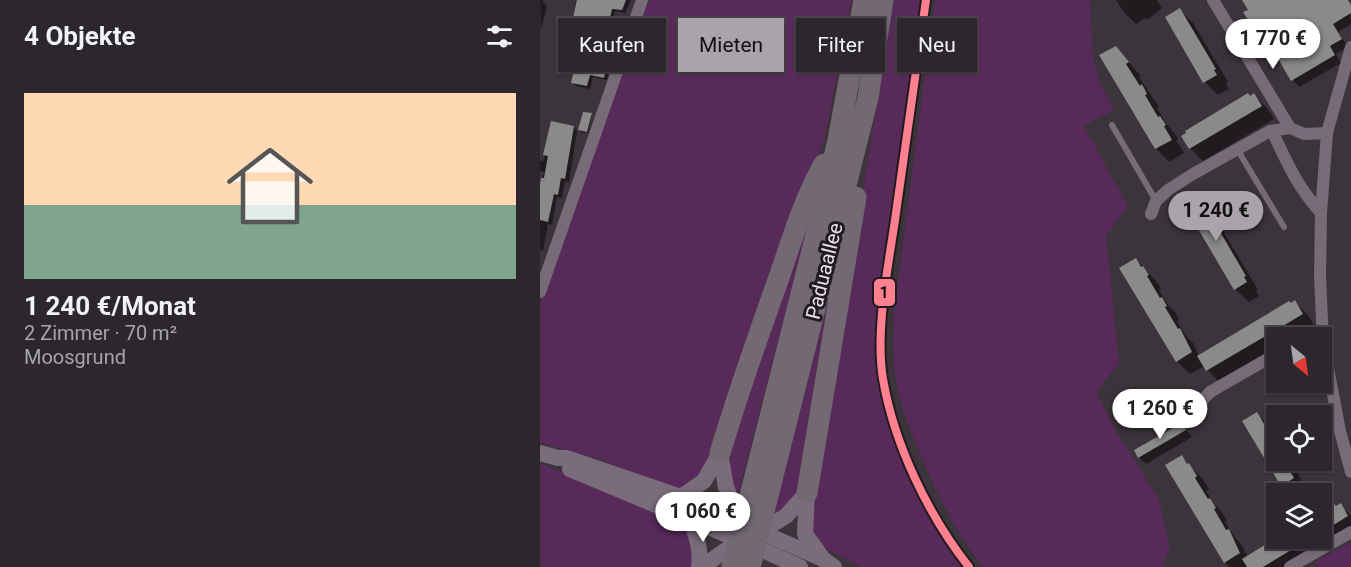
<!DOCTYPE html>
<html lang="de">
<head>
<meta charset="utf-8">
<style>
  body { margin:0; font-family:Roboto,sans-serif; background:#342f34; color:#f1f3f6; height:100vh; display:flex; flex-direction:column; font-size:22px; white-space:nowrap }
  * { box-sizing:border-box; margin:0 }
  p { font-size:20px; color:#a6a5a9 }
  .icon { flex:none; width:33px; height:33px; fill:none; stroke:currentColor; stroke-width:2; stroke-linecap:round; stroke-linejoin:round }
  .map { position:relative; flex:1; overflow:hidden }
  .drawer { display:flex; flex-direction:column; background:#2c272c; width:540px }
  .drawer>* { flex:none }
  .top-card { position:absolute; left:18px; top:18px; width:570px; height:54px; display:flex; gap:12px }
  .needle { width:39px; rotate:151deg }
  .buttons { position:absolute; left:726px; top:327px; display:grid; gap:12px }
  .buttons a { display:grid; place-items:center; width:66px; height:66px; border-radius:0px; background:#2c272c; box-shadow:0 2px 4px #0004,0 0 0 2px #484448; font-size:30px }
  .price { position:absolute; translate:-50% -51px; padding:0 14px; border-radius:21px; background:#fff; color:#222; font-size:20px; line-height:39px; filter:drop-shadow(0 2px 3px #0008) }
  .price::after { content:''; position:absolute; left:50%; top:36px; width:18px; height:14px; margin-left:-9px; background:inherit; clip-path:polygon(0 0,100% 0,50% 100%) }
  .price.current { background:#aba3ab; color:#111 }
  ul { padding:0; list-style:none }
  li { display:grid; align-content:center; gap:12px; height:318px; padding:0 24px }
  li+li { border-top:2px solid #484448 }
  li span { display:grid; place-items:center; height:186px; border-radius:0px; color:#555 }
  li>.icon { margin-inline-start:auto }
  span .icon { width:108px; height:108px; fill:#fffc; stroke-width:1 }
  li b { font-size:26px }
  h2 { display:flex; justify-content:space-between; align-items:center; height:72px; padding:0 24px; font-size:26px }
  .tag { padding:0 21px; border-radius:0px; background:#2c272c; box-shadow:0 2px 4px #0004,0 0 0 2px #484448; font-size:21px; line-height:54px }
  .tag.current { background:#aba3ab; color:#111 }
  main { display:flex; flex:1; min-height:0 }
  .map>svg:first-child { display:block }
</style>
</head>
<body>
<main>
<section class="drawer">
<h2>4 Objekte<svg class="icon" aria-label="filters" viewBox="0 0 24 24"><path d="M4 7h16M4 17h16"/><circle cx="9" cy="7" r="2"/><circle cx="15" cy="17" r="2"/></svg></h2>
<ul>
<li><span style="background:linear-gradient(#ffd9b3 60%,#7fa58c 0)"><svg class="icon" aria-label="home" viewBox="0 0 24 24"><path d="M3 11l9-7 9 7M6 9v11h12V9"/></svg></span><div><b>1 240 €/Monat</b><p>2 Zimmer · 70 m²</p><p>Moosgrund</p></div></li>
</ul>
</section>
<div class="map">
<svg width="811" height="567" viewBox="0 0 811 567">
  <rect width="100%" height="100%" fill="#3b343b"/>
  <g fill="#582a59">
    <path d="M111,0H312L285,137L168,466L145,489L131,488L56,458L0,443V304L105,8Z"/>
    <path d="M354,0H383L343,282L338,340L340,378L346,410L355,439L386,510L404,541L424,567H322L279,545L271,534V511Z"/>
    <path d="M395,0H550L553,58L560,83L574,110L544,126L588,206L566,236L579,363L556,392L576,431L619,499L630,549L622,567H443C412,526 396,493 377,446C368,424 358,400 355,376C353,355 353,334 354,312Z"/>
    <path d="M276,196L196,502L187,458Z"/>
    <path d="M304,221L257,496L231,519Z"/>
    <path d="M0,463L129,517C155,532 150,540 153,567H0Z"/>
    <path d="M809,543L811,547V567H778L775,562Z"/>
  </g>
  <g fill="#0007">
    <path d="M0,0H3V2L7,6L1,30Z"/>
    <path d="M39,0H91L85,13L75,11L68,44L78,48L76,55L69,53L65,71L68,74L67,80L53,77L50,89L36,86L33,83L38,73L40,58L37,54L39,44L30,39Z"/>
    <path d="M576,0H617L622,8L607,20L605,18L596,24L583,11Z"/>
    <path d="M704,0H809L811,24L798,32L808,47L796,54L801,63L759,87L753,80L724,31L712,38L706,32L702,25L710,20V10Z"/>
    <path d="M640,10L653,23L688,82L686,84L689,89L678,95L665,82Z"/>
    <path d="M576,48L601,76L599,77L619,107L617,108L626,123L638,138L636,140L644,153L629,162L616,148L561,56Z"/>
    <path d="M714,95L727,108L734,119L663,161L650,148Z"/>
    <path d="M51,115L52,116L48,133L41,132L39,130Z"/>
    <path d="M12,123L34,127L37,131L29,182L25,181L22,198L17,197L12,225L8,224L3,251L0,250V190L4,172L0,171V161H3Z"/>
    <path d="M657,196L670,209L718,290L716,291L719,296L709,302L695,289Z"/>
    <path d="M596,260L616,281L621,288L619,290L628,305L635,312L639,319L637,321L646,336L653,343L659,356L755,302L768,315L775,327L758,338H736V350L680,383L664,366L650,374L637,361Z"/>
    <path d="M717,414L730,427L736,437V460H750L765,486L763,487L766,492L750,494L742,485Z"/>
    <path d="M642,425L652,437L606,464L599,457Z"/>
    <path d="M641,457L661,477L669,489L666,491L675,505L682,512L687,521L685,522L694,536L701,544L708,557L739,538H782V513L794,506L796,508L800,505L811,516V535L758,567H690L685,562Z"/>
  </g>
  <g fill="#8b8a8a">
    <path d="M37,0H86L82,10L72,9L65,41L75,44L73,53L66,51L62,69H66L64,78L50,75L47,86L31,83L34,70L37,71L39,56L35,55L38,42L28,40Z"/>
    <path d="M702,0H808L811,5V13L793,24L802,39L790,46L795,55L751,81L718,24L704,32L700,24L708,20L703,12L708,10Z"/>
    <path d="M640,8L676,69L674,70L677,75L663,83L625,17Z"/>
    <path d="M576,46L589,62L586,64L600,86L602,84L607,94L605,95L618,117L620,116L626,125L624,126L632,140L615,149L559,55Z"/>
    <path d="M708,93L710,96L714,93L722,106L649,149L641,136L646,133L645,131Z"/>
    <path d="M43,112L52,113L47,132L38,130Z"/>
    <path d="M11,121L34,126L25,179L21,178L18,195L14,194L8,222L0,220V184L1,178H4L8,156L3,155Z"/>
    <path d="M658,194L706,276L704,277L707,282L694,290L643,203Z"/>
    <path d="M596,258L601,267L603,266L609,275L607,276L620,298L622,297L627,306L625,307L638,329L640,328L652,352L636,362L579,268Z"/>
    <path d="M755,300L763,314L666,371L657,356L749,301L751,303Z"/>
    <path d="M717,412L736,444V460H746L753,472L751,473L754,478L741,486L702,421Z"/>
    <path d="M642,423L646,430L598,458L594,450Z"/>
    <path d="M642,455L647,464L649,463L657,476L655,478L668,499L670,498L676,508L674,509L686,530L689,529L700,553L684,563L625,465Z"/>
    <path d="M801,503L808,516L782,532V512L794,504L796,506Z"/>
    <path d="M736,538H771L723,567H707L702,559Z"/>
  </g>
  <g fill="none" stroke-linecap="round" stroke-linejoin="round">
    <g stroke="#776b77" stroke-width="6">
      <path d="M572,125L616,201"/>
      <path d="M697,149L744,227"/>
    </g>
    <g stroke="#776b77" stroke-width="12">
      <path d="M673,0L750,128"/>
      <path d="M811,47L787,133L781,213L780,277L783,342L800,431L811,472"/>
      <path d="M750,128L764,134L787,133"/>
      <path d="M732,131C748,164 756,185 781,213"/>
      <path d="M611,214L616,201L628,190L653,174L730,131L750,128"/>
      <path d="M0,292L102,0"/>
      <path d="M637,417L661,402L670,392L736,354"/>
      <path d="M750,567L811,532"/>
    </g>
    <g stroke="#7b6c7b" stroke-width="16">
      <path d="M0,453L18,458H27L141,497L193,520"/>
      <path d="M180,453L186,487L196,512"/>
      <path d="M30,469L190,536"/>
      <path d="M267,493L265,534L283,559"/>
      <path d="M141,497L164,481L180,453"/>
      <path d="M149,519C157,535 161,549 159,567"/>
      <path d="M233,524L246,516L267,493"/>
      <path d="M232,537L283,559L294,567"/>
      <path d="M227,552L260,567"/>
      <path d="M162,567L186,550"/>
    </g>
    <g stroke="#726972" stroke-width="21">
      <path d="M180,453C197,396 217,339 237,283C251,243 263,201 284,164"/>
      <path d="M267,493L316,197"/>
      <path d="M192,567L280,219L298,140L324,0"/>
      <path d="M210,567L328,98L343,0"/>
    </g>
    <g stroke="#211b21" stroke-width="12">
      <path id="tram-1" d="M386,0C376,73 365,147 355,220C348,268 335,331 343,379C354,444 388,515 429,567"/>
    </g>
    <use href="#tram-1" stroke="#ff808e" stroke-width="8"/>
  </g>
  <g text-anchor="middle" stroke-width="6" stroke-linejoin="round" paint-order="stroke">
    <g font-size="20" fill="#e8dfe8" stroke="#211b21">
      <text transform="translate(284 271) rotate(-76)" y="7">Paduaallee</text>
    </g>
  </g>
  <rect stroke="#211b21" stroke-width="2" x="333" y="278" width="23" height="29" rx="6" fill="#ff808e"/>
  <g font-size="16" text-anchor="middle" font-weight="bold" fill="#111">
    <text x="344" y="298">1</text>
  </g>
</svg>
<div class="buttons">
<a><svg class="needle" viewBox="-14 -14 28 28"><path d="M0-13l5 13h-10z" fill="#e53935"/><path d="M0 13l5-13h-10z" fill="#a6a5a9"/></svg></a>
<a><svg class="icon" aria-label="locate" viewBox="0 0 24 24"><circle cx="12" cy="12" r="6"/><path d="M12 2v4M12 18v4M2 12h4M18 12h4"/></svg></a>
<a><svg class="icon" aria-label="layers" viewBox="0 0 24 24"><path d="M12 4l9 5-9 5-9-5zM3 14l9 5 9-5"/></svg></a>
</div>
<b class="price" style="left:733px;top:70px">1 770 €</b>
<b class="price current" style="left:676px;top:242px">1 240 €</b>
<b class="price" style="left:620px;top:440px">1 260 €</b>
<b class="price" style="left:163px;top:543px">1 060 €</b>
<div class="top-card">
<a class="tag">Kaufen</a>
<a class="tag current">Mieten</a>
<a class="tag">Filter</a>
<a class="tag">Neu</a>
</div>
</div>
</main>
</body>
</html>
